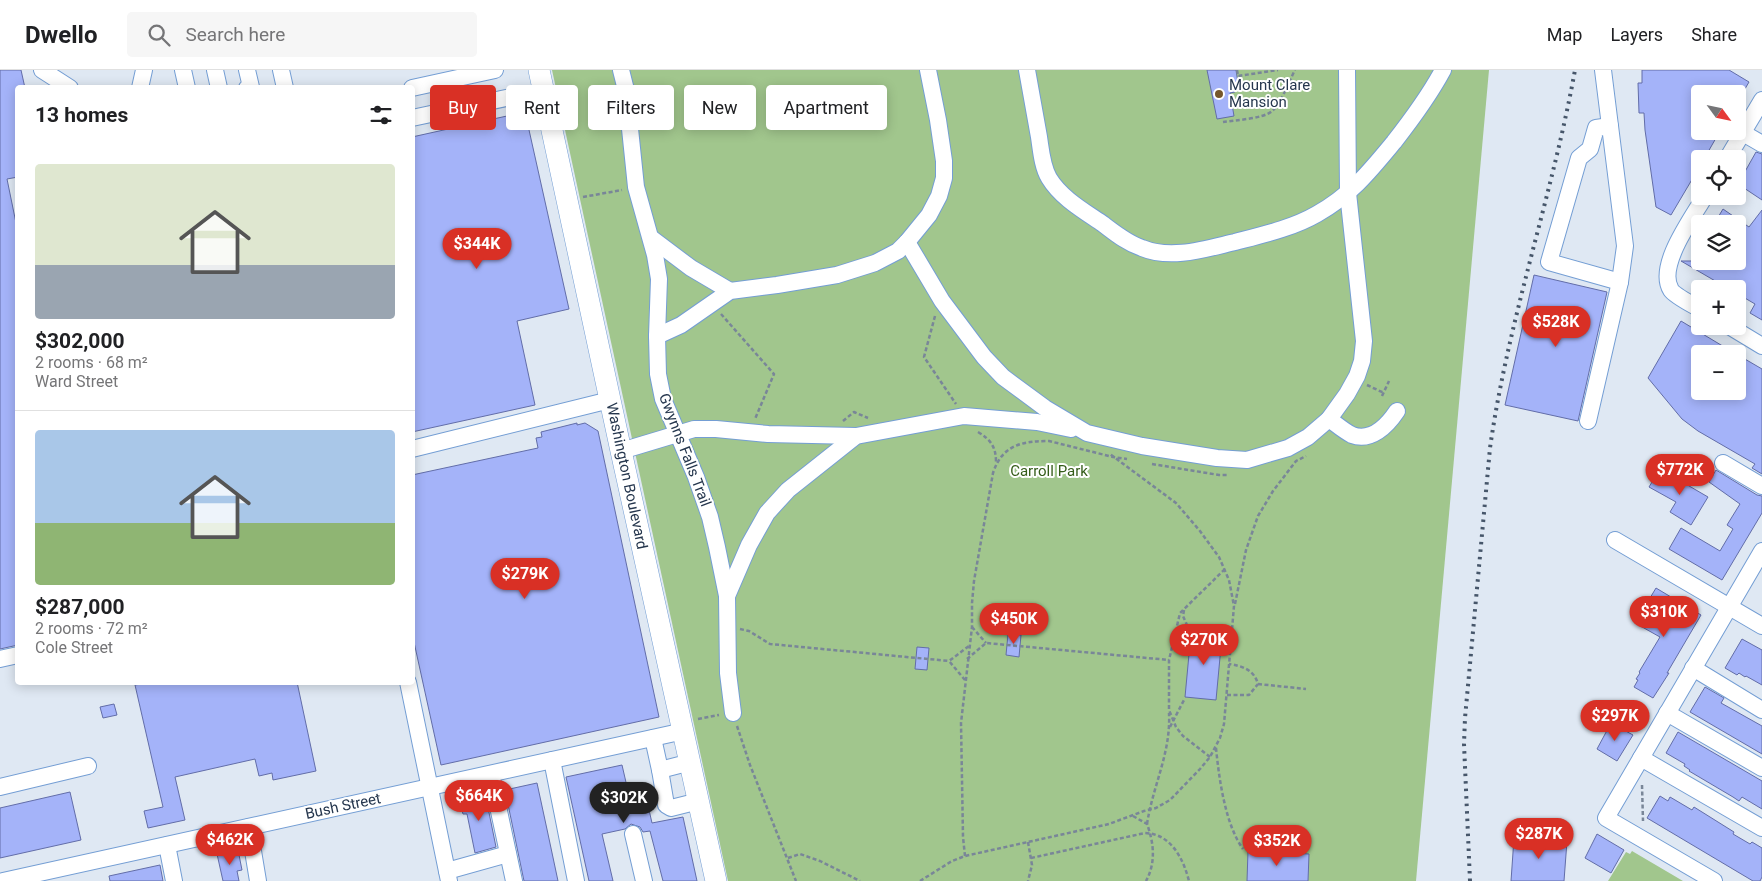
<!DOCTYPE html>
<html lang="en">
<head>
<meta charset="utf-8">
<style>
  body { margin:0; font-family:Roboto,sans-serif; background:#f6f6f6; color:#202124; height:100vh; display:flex; flex-direction:column; font-size:19px; white-space:nowrap }
  * { box-sizing:border-box; margin:0 }
  p { font-size:16px; color:#757577 }
  .icon { flex:none; width:28px; height:28px; fill:none; stroke:currentColor; stroke-width:2; stroke-linecap:round; stroke-linejoin:round }
  .map { position:relative; flex:1; overflow:hidden }
  .side { position:absolute; left:15px; top:15px; width:400px; height:600px; display:flex; flex-direction:column; background:#fff; border-radius:5px; box-shadow:0 2px 12px #0003 }
  .side>* { flex:none }
  .banner { position:absolute; left:430px; top:15px; width:475px; height:45px; display:flex; gap:10px }
  .needle { width:32px; rotate:123deg }
  .fabs { position:absolute; left:1691px; top:15px; display:grid; gap:10px }
  .fabs a { display:grid; place-items:center; width:55px; height:55px; border-radius:5px; background:#fff; box-shadow:0 2px 12px #0003; font-size:25px }
  .price { position:absolute; translate:-50% -42px; padding:0 11px; border-radius:18px; background:#d93025; color:#fff; font-size:16px; line-height:32px; filter:drop-shadow(0 1px 2px #0008) }
  .price::after { content:''; position:absolute; left:50%; top:30px; width:15px; height:11px; margin-left:-8px; background:inherit; clip-path:polygon(0 0,100% 0,50% 100%) }
  .price.active { background:#222; color:#fff }
  ul { padding:0; list-style:none }
  li { display:grid; align-content:center; gap:10px; height:265px; padding:0 20px }
  li+li { border-top:1px solid #e0e0e0 }
  li span { display:grid; place-items:center; height:155px; border-radius:5px; color:#555 }
  li>.icon { margin-inline-start:auto }
  span .icon { width:90px; height:90px; fill:#fffc; stroke-width:1 }
  li b { font-size:21px }
  h2 { display:flex; justify-content:space-between; align-items:center; height:60px; padding:0 20px; font-size:21px }
  .pill { padding:0 18px; border-radius:5px; background:#fff; box-shadow:0 2px 12px #0003; font-size:18px; line-height:45px }
  .pill.active { background:#d93025; color:#fff }
  header { display:flex; align-items:center; gap:30px; box-sizing:border-box; height:70px; padding:0 25px; background:#fff; border-bottom:1px solid #e0e0e0 }
  header strong { font-size:24px }
  nav { display:flex; gap:28px; margin-inline-start:auto; font-size:18px }
  .search { width:350px; height:45px; background:#f6f6f6; display:flex; align-items:center; gap:12px; box-sizing:border-box; padding:0 18px; border-radius:5px; color:#757577; font-size:19px }
  .map>svg:first-child { display:block }
</style>
</head>
<body>
<header>
<strong>Dwello</strong>
<div class="search"><svg class="icon" aria-label="search" viewBox="0 0 24 24"><circle cx="10" cy="10" r="6"/><path d="M15 15l6 6"/></svg>Search here</div>
<nav><a>Map</a><a>Layers</a><a>Share</a></nav>
</header>
<div class="map">
<svg width="1762" height="811" viewBox="0 0 1762 811">
  <rect width="100%" height="100%" fill="#dfe8f3"/>
  <g fill="#a1c68d">
    <path d="M552,0H1489L1416,811H728Z"/>
    <path d="M1632,781L1683,811H1608L1626,782L1630,784Z"/>
  </g>
  <g fill="#a4b3f9" stroke="#626da8">
    <path d="M0,0H21L25,18H18V107L7,109L16,153L18,152V575L0,579Z"/>
    <path d="M1207,0H1236L1238,13L1233,14L1235,22L1230,23L1234,46L1217,49Z"/>
    <path d="M1642,0H1729L1749,12L1742,24H1700V61H1720L1704,89H1700V96L1671,145L1656,137L1645,60L1644,43H1639L1638,13H1642Z"/>
    <path d="M525,42L569,239L517,251L535,335L412,362V67Z"/>
    <path d="M1756,82L1762,84V130L1738,114Z"/>
    <path d="M1723,139L1749,157L1762,140V250L1750,243L1755,234L1738,224V219H1729L1681,191H1738V154H1714Z"/>
    <path d="M1534,205L1607,222L1578,351L1505,335Z"/>
    <path d="M1681,251L1736,284H1700V321H1738V285L1762,299V404L1752,398L1755,394L1698,361L1682,349L1648,308Z"/>
    <path d="M577,353V355L585,353L598,361L659,647L441,695L412,563V405L538,378L536,368L542,367L541,362Z"/>
    <path d="M1660,399L1708,427L1691,455L1670,442L1676,432L1649,417Z"/>
    <path d="M1716,400L1757,425L1762,426V443L1722,510L1669,479L1681,458L1720,481L1733,459L1727,455L1740,434L1709,412Z"/>
    <path d="M1656,518L1701,545L1667,603H1669L1653,628L1634,617L1638,610L1636,609L1640,603L1639,602L1660,567L1635,553Z"/>
    <path d="M1191,563L1222,566L1216,630L1185,627Z"/>
    <path d="M1008,564L1021,565L1019,587L1006,585Z"/>
    <path d="M1742,569L1762,580V615L1746,606L1745,607L1739,603L1737,605L1725,598Z"/>
    <path d="M917,577L929,578L927,600L915,599Z"/>
    <path d="M141,612H297L316,701L273,710L272,703L259,706L255,689L175,707L185,750L148,758L144,741L163,737L135,615L141,614Z"/>
    <path d="M1705,617L1724,628L1721,633L1762,656V684L1690,642Z"/>
    <path d="M114,634L117,645L103,648L100,637Z"/>
    <path d="M1611,653L1633,665L1617,691L1597,679Z"/>
    <path d="M1678,662L1762,711V739L1742,727L1739,731L1733,727L1689,701L1690,700L1684,696L1685,694L1666,683Z"/>
    <path d="M622,695L628,721L644,718L652,753L683,747L697,811H663L650,761L643,762L640,757L631,754L625,759L602,764L613,811H589L566,707Z"/>
    <path d="M537,713L548,764L558,811H524L505,720Z"/>
    <path d="M70,722L81,770L0,788V738Z"/>
    <path d="M485,723L496,777L475,783L467,744H463L459,729Z"/>
    <path d="M1660,726L1668,731L1670,727L1692,740L1694,737L1734,762L1733,764L1750,774L1752,772L1762,778V807L1760,811H1753L1647,748Z"/>
    <path d="M1597,764L1624,780L1611,803L1585,788Z"/>
    <path d="M1514,768L1567,771L1564,811H1511Z"/>
    <path d="M238,780L242,800L237,801L239,811H223L217,784Z"/>
    <path d="M1248,781L1309,784L1308,811H1247Z"/>
    <path d="M160,795L163,811H110L109,806Z"/>
  </g>
  <g fill="none" stroke-linecap="round" stroke-linejoin="round">
    <g stroke="#749ed4" stroke-width="18">
      <g id="minor">
        <path d="M42,0L70,18"/>
        <path d="M183,0L187,18"/>
        <path d="M215,0L219,18"/>
        <path d="M281,0L285,18"/>
        <path d="M621,0L626,20L636,117L655,185L659,209L657,266L658,304L663,329L696,407L710,447L717,477L727,526L728,603L733,643"/>
        <path d="M1027,0C1031,22 1035,45 1039,67C1041,80 1042,96 1049,108C1061,128 1084,141 1103,154C1115,163 1127,173 1142,178C1171,190 1205,179 1235,172C1262,165 1293,158 1317,144C1351,125 1370,101 1394,72C1412,49 1429,26 1443,0"/>
        <path d="M140,18L144,0"/>
        <path d="M247,18L251,17L247,0"/>
        <path d="M412,18L495,0"/>
        <path d="M412,48L525,24"/>
        <path d="M1610,56L1596,58L1590,79L1579,88L1549,192L1620,212"/>
        <path d="M1743,63L1762,74"/>
        <path d="M1727,89L1762,30"/>
        <path d="M651,168L691,198L730,221"/>
        <path d="M907,172L942,231L984,287L1003,307L1045,338L1087,363L1142,376L1217,388L1247,390L1288,378L1308,367L1329,349L1347,324L1357,306L1362,291L1364,271L1348,123L1347,0"/>
        <path d="M1700,239C1693,235 1675,226 1671,220C1656,196 1693,147 1705,126"/>
        <path d="M1729,256L1762,276"/>
        <path d="M657,266L681,255L730,221L777,215L837,205L875,193L898,181L907,172L929,145L939,126L944,108V91L938,50L928,0"/>
        <path d="M1329,349C1336,354 1344,361 1352,365C1371,372 1387,356 1397,341"/>
        <path d="M1588,351L1620,212L1625,176L1603,0"/>
        <path d="M412,379L610,330"/>
        <path d="M621,381L694,359H716L768,364L856,366"/>
        <path d="M1723,393L1762,416"/>
        <path d="M1615,470L1762,556"/>
        <path d="M727,526L749,475L767,443L788,420L856,366L964,346L1037,352L1071,359"/>
        <path d="M0,589L18,585"/>
        <path d="M1693,598L1762,640"/>
        <path d="M408,612L449,811"/>
        <path d="M1667,643L1762,698"/>
        <path d="M653,668L660,700"/>
        <path d="M1641,688L1762,758"/>
        <path d="M552,690L576,811"/>
        <path d="M691,692L660,700L666,735L671,738L699,731"/>
        <path d="M491,704L514,811"/>
        <path d="M0,717L88,696"/>
        <path d="M249,757L258,811"/>
        <path d="M633,764L644,811"/>
        <path d="M167,775L174,811"/>
        <path d="M447,801L508,784"/>
        <path d="M3,811L684,661"/>
        <path d="M1714,811L1606,748L1762,481"/>
      </g>
    </g>
    <g stroke="#749ed4" stroke-width="22">
      <path id="major" d="M539,0L621,381L716,811"/>
    </g>
    <g stroke="#798698" stroke-width="2.5" stroke-dasharray="4 2.5" stroke-linecap="butt">
      <path d="M1237,0L1238,6L1278,0"/>
      <path d="M1223,52C1235,50 1263,49 1272,41C1281,34 1289,11 1295,0"/>
      <path d="M583,127L622,120"/>
      <path d="M721,244L774,304L755,349"/>
      <path d="M935,246L924,287L956,334"/>
      <path d="M1367,315L1384,323"/>
      <path d="M1382,326L1389,311"/>
      <path d="M843,351L854,342L868,348"/>
      <path d="M978,362C991,370 996,377 996,392"/>
      <path d="M1152,394L1219,405H1228"/>
      <path d="M1235,534L1246,480L1258,446L1273,421L1296,391L1306,386"/>
      <path d="M1184,540L1183,546L1190,562"/>
      <path d="M972,557L986,573"/>
      <path d="M740,559L749,561L770,574L949,591"/>
      <path d="M967,589L986,573L1169,590"/>
      <path d="M965,610L949,591L969,576"/>
      <path d="M1258,614L1306,619"/>
      <path d="M1227,625H1249L1258,614C1254,600 1243,596 1229,594"/>
      <path d="M698,649L719,645"/>
      <path d="M737,656L750,695L796,811"/>
      <path d="M1170,657L1184,630"/>
      <path d="M1216,678C1219,708 1225,754 1243,779"/>
      <path d="M1210,687L1183,666L1176,657L1169,640V590L1180,543L1225,499"/>
      <path d="M1642,715L1643,751"/>
      <path d="M1133,746L1147,754C1154,773 1156,793 1146,811"/>
      <path d="M1147,754C1153,715 1171,683 1169,643"/>
      <path d="M1028,772L1032,795L1028,811"/>
      <path d="M965,786L963,767L961,653L972,557V533L974,511L993,403C1002,375 1022,371 1049,371L1113,387L1127,389"/>
      <path d="M788,788L800,784L820,791L860,811"/>
      <path d="M1031,788L1145,763C1171,764 1183,788 1189,811"/>
      <path d="M920,811L952,791L965,786L1109,754L1144,741L1156,738L1170,730L1200,699L1210,687L1220,668L1224,654L1234,536L1229,510L1219,487L1200,461L1176,433L1110,384"/>
    </g>
    <use href="#minor" stroke="#fff" stroke-width="16"/>
    <use href="#major" stroke="#fff" stroke-width="21"/>
    <path stroke="#46566a" stroke-width="4" stroke-dasharray="2.5 5" stroke-linecap="butt" d="M1470,811L1464,674L1465,648L1490,378C1508,250 1552,127 1575,0"/>
  </g>
  <circle fill="#75572b" stroke="#fff" stroke-width="2" cx="1219" cy="24" r="5"/>
  <g text-anchor="middle" stroke-width="4" stroke-linejoin="round" paint-order="stroke">
    <g font-size="15" fill="#25364d" stroke="#fff" text-anchor="start">
      <text x="1229" y="20">Mount Clare<tspan x="1229" dy="17">Mansion</tspan></text>
    </g>
    <g font-size="15" fill="#25364d" stroke="#fff">
      <text transform="translate(685 380) rotate(69)" y="5">Gwynns Falls Trail</text>
      <text transform="translate(627 406) rotate(78)" y="5">Washington Boulevard</text>
      <text transform="translate(343 736) rotate(-12)" y="5">Bush Street</text>
    </g>
    <g font-size="15" fill="#345c19" stroke="#fff">
      <text x="1049" y="406">Carroll Park</text>
    </g>
  </g>
</svg>
<div class="fabs">
<a><svg class="needle" viewBox="-14 -14 28 28"><path d="M0-13l5 13h-10z" fill="#e53935"/><path d="M0 13l5-13h-10z" fill="#757577"/></svg></a>
<a><svg class="icon" aria-label="locate" viewBox="0 0 24 24"><circle cx="12" cy="12" r="6"/><path d="M12 2v4M12 18v4M2 12h4M18 12h4"/></svg></a>
<a><svg class="icon" aria-label="layers" viewBox="0 0 24 24"><path d="M12 4l9 5-9 5-9-5zM3 14l9 5 9-5"/></svg></a>
<a>+</a>
<a>−</a>
</div>
<b class="price" style="left:477px;top:200px">$344K</b>
<b class="price" style="left:1556px;top:278px">$528K</b>
<b class="price" style="left:1680px;top:426px">$772K</b>
<b class="price" style="left:525px;top:530px">$279K</b>
<b class="price" style="left:1664px;top:568px">$310K</b>
<b class="price" style="left:1014px;top:575px">$450K</b>
<b class="price" style="left:1204px;top:596px">$270K</b>
<b class="price" style="left:1615px;top:672px">$297K</b>
<b class="price" style="left:479px;top:752px">$664K</b>
<b class="price active" style="left:624px;top:754px">$302K</b>
<b class="price" style="left:1539px;top:790px">$287K</b>
<b class="price" style="left:230px;top:796px">$462K</b>
<b class="price" style="left:1277px;top:797px">$352K</b>
<div class="banner">
<a class="pill active">Buy</a>
<a class="pill">Rent</a>
<a class="pill">Filters</a>
<a class="pill">New</a>
<a class="pill">Apartment</a>
</div>
<section class="side">
<h2>13 homes<svg class="icon" aria-label="filters" viewBox="0 0 24 24"><path d="M4 7h16M4 17h16"/><circle cx="9" cy="7" r="2"/><circle cx="15" cy="17" r="2"/></svg></h2>
<ul>
<li><span style="background:linear-gradient(#dfe7d0 65%,#9aa5b1 0)"><svg class="icon" aria-label="home" viewBox="0 0 24 24"><path d="M3 11l9-7 9 7M6 9v11h12V9"/></svg></span><div><b>$302,000</b><p>2 rooms · 68 m²</p><p>Ward Street</p></div></li>
<li><span style="background:linear-gradient(#a9c7e8 60%,#8fb573 0)"><svg class="icon" aria-label="home" viewBox="0 0 24 24"><path d="M3 11l9-7 9 7M6 9v11h12V9"/></svg></span><div><b>$287,000</b><p>2 rooms · 72 m²</p><p>Cole Street</p></div></li>
</ul>
</section>
</div>
</body>
</html>
